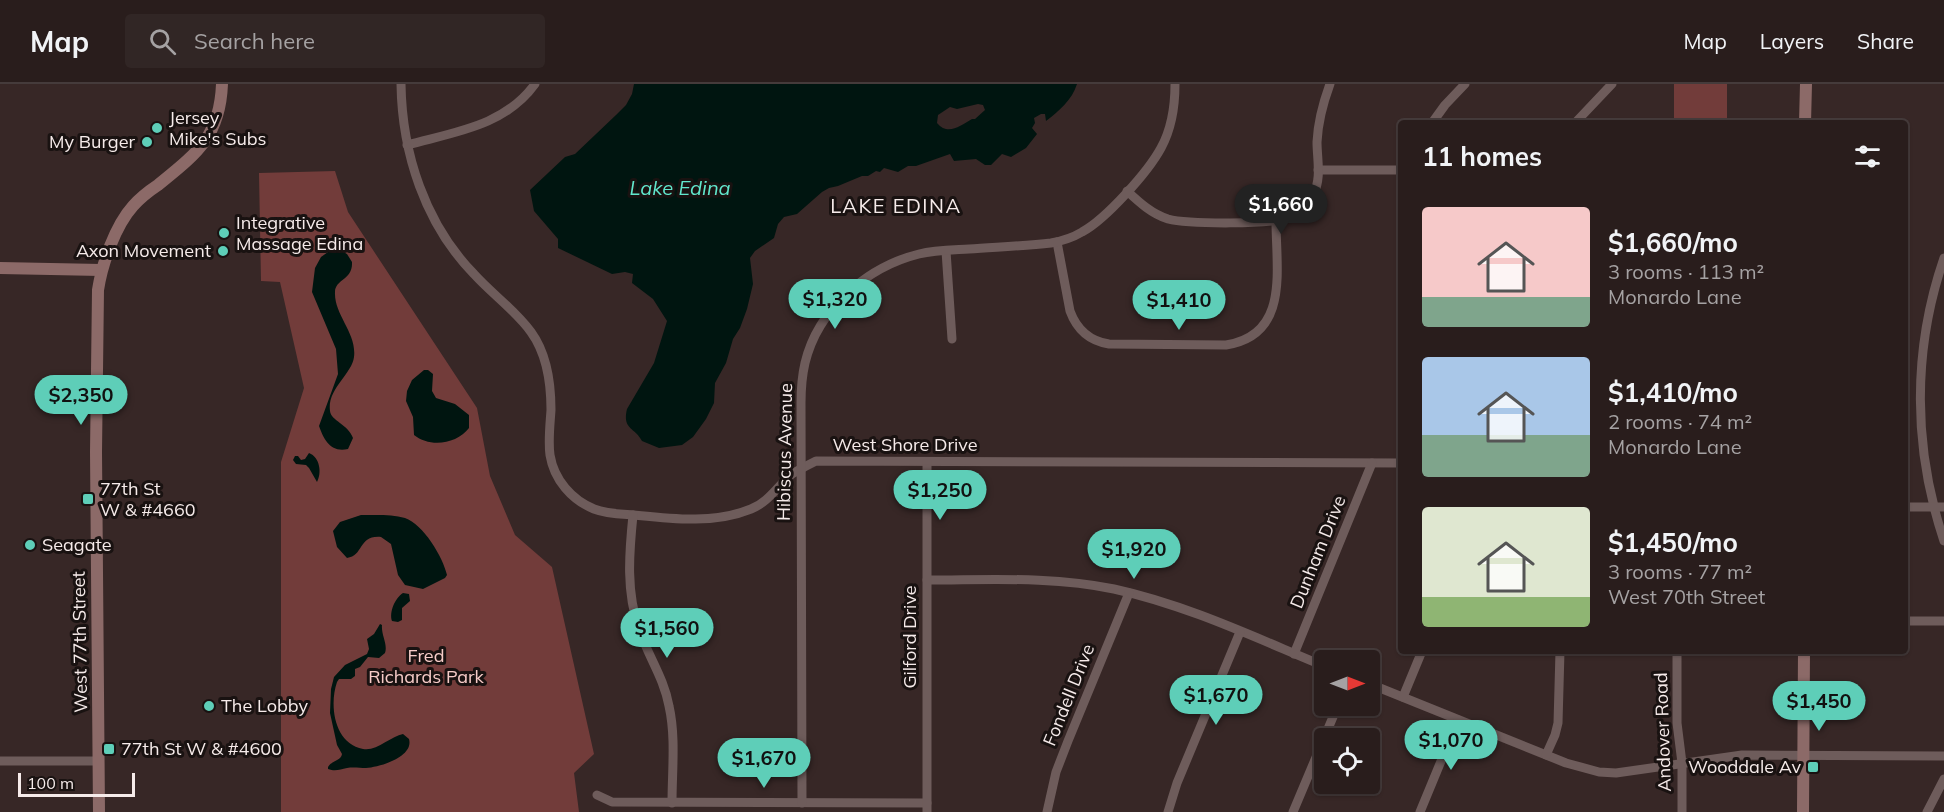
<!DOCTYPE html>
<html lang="en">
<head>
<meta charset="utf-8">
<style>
  body { margin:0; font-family:Mulish,sans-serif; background:#312625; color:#f1f3f6; height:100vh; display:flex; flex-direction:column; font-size:22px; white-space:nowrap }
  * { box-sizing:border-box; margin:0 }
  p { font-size:20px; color:#a5a2a3 }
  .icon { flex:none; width:33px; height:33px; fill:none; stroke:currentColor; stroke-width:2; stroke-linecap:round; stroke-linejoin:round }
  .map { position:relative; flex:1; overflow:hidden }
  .drawer { position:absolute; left:1398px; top:36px; width:510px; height:534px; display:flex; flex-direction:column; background:#291d1c; border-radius:6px; box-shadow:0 2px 4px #0004,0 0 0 2px #453b3b }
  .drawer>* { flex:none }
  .needle { width:39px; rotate:90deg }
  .fabs { position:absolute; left:1314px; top:566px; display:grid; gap:12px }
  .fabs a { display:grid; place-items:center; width:66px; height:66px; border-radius:6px; background:#291d1c; box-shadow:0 2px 4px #0004,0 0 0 2px #453b3b; font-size:30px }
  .scale { position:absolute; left:18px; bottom:15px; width:117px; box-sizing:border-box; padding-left:6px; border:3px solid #f6ebea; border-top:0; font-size:16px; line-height:21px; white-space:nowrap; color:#f6ebea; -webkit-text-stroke:4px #191211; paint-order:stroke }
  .price { position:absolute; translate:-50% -51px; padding:0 14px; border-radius:21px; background:#5eceb8; color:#111; font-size:20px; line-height:39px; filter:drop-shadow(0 2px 3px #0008) }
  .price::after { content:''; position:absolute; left:50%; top:36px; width:18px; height:14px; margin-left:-9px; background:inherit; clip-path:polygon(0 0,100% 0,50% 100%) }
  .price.on { background:#222; color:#fff }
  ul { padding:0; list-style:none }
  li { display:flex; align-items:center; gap:18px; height:150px; padding:0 24px }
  li span { display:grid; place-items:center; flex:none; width:168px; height:120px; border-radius:6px; color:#555 }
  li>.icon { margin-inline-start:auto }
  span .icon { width:72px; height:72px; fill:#fffc; stroke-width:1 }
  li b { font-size:26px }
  h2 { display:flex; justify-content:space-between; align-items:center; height:72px; padding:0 24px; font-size:26px }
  header { display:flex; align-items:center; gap:36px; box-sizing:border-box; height:84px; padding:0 30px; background:#291d1c; border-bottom:2px solid #453b3b }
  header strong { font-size:28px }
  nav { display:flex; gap:33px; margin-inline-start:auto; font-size:21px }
  .search { width:420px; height:54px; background:#312625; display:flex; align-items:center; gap:15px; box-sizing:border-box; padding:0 21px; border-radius:6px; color:#a5a2a3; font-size:22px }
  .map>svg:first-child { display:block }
</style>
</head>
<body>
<header>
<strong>Map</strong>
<div class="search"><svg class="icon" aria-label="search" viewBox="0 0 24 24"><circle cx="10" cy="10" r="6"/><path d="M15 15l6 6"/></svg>Search here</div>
<nav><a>Map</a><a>Layers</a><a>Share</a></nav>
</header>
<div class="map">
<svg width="1944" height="728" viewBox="0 0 1944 728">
  <rect width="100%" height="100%" fill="#372726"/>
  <g fill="#723c3a">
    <rect x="1674" y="0" width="53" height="39"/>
    <path d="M335,87L348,128L477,324L490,392L515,451L552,483L594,670L574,689L579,728H281V378L304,304L280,198L261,197L259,89Z"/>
  </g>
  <g fill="#001510" fill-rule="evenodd">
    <path d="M634,0H1077C1072,16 1059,27 1046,37L1045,30H1041L1034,34L1035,39L1032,44L1037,50L1026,64L1011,73L1002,70L991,81H985L976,75L954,77L950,70L916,82H908L898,88L884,84L880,88L876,87L868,92H862L838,102L829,104L822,108L797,130L784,133L778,140L774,154L755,167L750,174L753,200L747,225L740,244L733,255L726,279L715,299L714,319L706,335L693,353L682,361L659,364L642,357C635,343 622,346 627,325L654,279L667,237L653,215L632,199L633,190L625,188L612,190L558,164V155L534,127L530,106L565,73L575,70L616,31L626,21L632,10ZM978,20L983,21L985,26L975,35H972C960,42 948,52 937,39L938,31L950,23L957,25Z"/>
    <path d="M338,165L347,170L352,178C353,196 335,195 335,208C334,231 357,249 354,273C352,290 327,305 330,327C331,337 348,340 353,354L348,365C331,369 324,356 319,342L338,290L336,265L312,208L315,184L321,173L328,168Z"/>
    <path d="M424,286H428L433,290L432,307L436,314L455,320L469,331V344C457,360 430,364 414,351L413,333L406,317L407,307L412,296Z"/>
    <path d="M309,369C320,373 322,389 317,398L309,384L306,381L296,380L293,376L295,372H298L301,376L305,375Z"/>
    <path d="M361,431C375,431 392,430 405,434C423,440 443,473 447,491L445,494L423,505L405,501L398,491L391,460L381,453C358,451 364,472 347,474L337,463L333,447L340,438Z"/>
    <path d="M403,509L409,510L410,517L402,524V536L398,538L392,537C389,528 395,514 403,509Z"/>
    <path d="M380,540L382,541C381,551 388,560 385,569L379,574L368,573L360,583L355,585V592L351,595H339L337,598C329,621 334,660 363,665C376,668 391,652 403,650L409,655C414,673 380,683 366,684C360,684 353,683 347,684C340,685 336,688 328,685V683C331,677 341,677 342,670L337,661L330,629L331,605L334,593L345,581L367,570L369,565L367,555L374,550Z"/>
  </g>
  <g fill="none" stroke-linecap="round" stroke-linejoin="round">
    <g stroke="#6e5c5b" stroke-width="9">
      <path d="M401,0C402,69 425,140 474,190C492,210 515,226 531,248C547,270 551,300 551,326C550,341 548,357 550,371C554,396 572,416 594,425C607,430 621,430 634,431C673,435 714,440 751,425C769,418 778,401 792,390C800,385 808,381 816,377L1401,379"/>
      <path d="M1432,39L1445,21L1465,0"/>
      <path d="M1575,39L1612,0"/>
      <path d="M407,61C454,48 505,42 535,0"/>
      <path d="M1318,86H1401"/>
      <path d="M1127,107C1140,119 1152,130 1168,135C1187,140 1274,141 1291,133C1300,129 1308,121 1313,111C1322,95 1317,75 1317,58C1318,37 1323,19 1330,0"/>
      <path d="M1057,158L1070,227C1077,246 1089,257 1109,260L1226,261C1290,251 1276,186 1276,137"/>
      <path d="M946,167L952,255"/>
      <path d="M1944,174C1912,267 1913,364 1944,457"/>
      <path d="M1401,283V211"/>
      <path d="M1905,423H1944"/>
      <path d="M633,431C629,470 626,508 639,545C648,572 664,594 669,622C676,653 672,687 672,719"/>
      <path d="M927,496C989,496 1053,492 1114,505C1187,521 1256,554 1324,582"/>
      <path d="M1905,537H1944"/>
      <path d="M1677,567V639L1682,679V728"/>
      <path d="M1294,570L1372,379"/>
      <path d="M1370,600L1566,679L1599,688L1616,689L1742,671L1944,672"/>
      <path d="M1403,613L1422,567"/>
      <path d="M1546,671L1555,651L1558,639L1560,567"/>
      <path d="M0,677H99"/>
      <path d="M597,711L612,718L927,719"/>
      <path d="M802,719L801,319C801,306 802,292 805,279C818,225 867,183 919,170C935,166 952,166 969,165C996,163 1024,162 1051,159C1062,157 1072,154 1082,148C1106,135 1148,88 1161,64C1172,44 1175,22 1175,0"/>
      <path d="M927,728V378"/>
      <path d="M1047,728L1056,688L1068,657L1129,509"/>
      <path d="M1168,728L1177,699L1240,548"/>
      <path d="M1293,728L1338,621"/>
      <path d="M1420,728L1458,636"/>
      <path d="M1927,728L1944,695"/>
    </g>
    <g stroke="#8c6a68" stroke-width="12">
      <path d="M1805,39L1806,0"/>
      <path d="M0,184L101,186"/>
      <path d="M99,728L96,368L98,206C102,180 115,142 133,122C140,114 149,107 158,101C196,70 220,53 222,0"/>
      <path d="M1803,728L1804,567"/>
    </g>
  </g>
  <g fill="#5eceb8" stroke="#191211" stroke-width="2">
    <circle cx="157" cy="44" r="6"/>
    <circle cx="147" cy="58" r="6"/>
    <circle cx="224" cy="149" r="6"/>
    <circle cx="223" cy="167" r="6"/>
    <rect x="82" y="409" width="12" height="12" rx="3"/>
    <circle cx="30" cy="461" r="6"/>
    <circle cx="209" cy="622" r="6"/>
    <rect x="103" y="659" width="12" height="12" rx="3"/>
    <rect x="1807" y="677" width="12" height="12" rx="3"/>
  </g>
  <g text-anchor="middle" stroke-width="6" stroke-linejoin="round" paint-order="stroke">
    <g font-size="18" fill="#f6ebea" stroke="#191211" text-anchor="start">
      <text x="169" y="40">Jersey<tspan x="169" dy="21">Mike's Subs</tspan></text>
      <text x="135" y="64" text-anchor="end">My Burger</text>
      <text x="236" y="145">Integrative<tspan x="236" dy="21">Massage Edina</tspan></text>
      <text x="211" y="173" text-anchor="end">Axon Movement</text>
      <text x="100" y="411">77th St<tspan x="100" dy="21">W &amp; #4660</tspan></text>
      <text x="42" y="467">Seagate</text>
      <text x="221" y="628">The Lobby</text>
      <text x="121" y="671">77th St W &amp; #4600</text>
      <text x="1801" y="689" text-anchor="end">Wooddale Av</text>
    </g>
    <g font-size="18" fill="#f6ebea" stroke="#191211">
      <text x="905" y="367">West Shore Drive</text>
      <text transform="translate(785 368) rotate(-89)" y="6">Hibiscus Avenue</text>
      <text transform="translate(1318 468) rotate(-68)" y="6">Dunham Drive</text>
      <text transform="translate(910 553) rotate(-90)" y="6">Gilford Drive</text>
      <text transform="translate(80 558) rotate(-91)" y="6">West 77th Street</text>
      <text transform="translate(1069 611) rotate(-68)" y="6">Fondell Drive</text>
      <text transform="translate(1663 648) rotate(-92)" y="6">Andover Road</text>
    </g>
    <g font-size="18" fill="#f7ccc8" stroke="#191211">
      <text x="426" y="578">Fred<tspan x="426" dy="21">Richards Park</tspan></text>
    </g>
    <g font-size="20" font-style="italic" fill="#61e7cd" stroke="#191211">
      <text x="680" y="111">Lake Edina</text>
    </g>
    <g font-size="20" letter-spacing="1.5" fill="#f6ebea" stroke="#191211">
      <text x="896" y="129">LAKE EDINA</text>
    </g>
  </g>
</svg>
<div class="fabs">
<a><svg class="needle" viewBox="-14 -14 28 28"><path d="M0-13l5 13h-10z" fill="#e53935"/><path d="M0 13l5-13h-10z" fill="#a5a2a3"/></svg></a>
<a><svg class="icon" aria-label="locate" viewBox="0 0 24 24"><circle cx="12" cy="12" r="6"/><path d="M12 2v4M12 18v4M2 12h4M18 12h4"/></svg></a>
</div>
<div class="scale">100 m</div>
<b class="price on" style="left:1281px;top:151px">$1,660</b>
<b class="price" style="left:835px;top:246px">$1,320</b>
<b class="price" style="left:1179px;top:247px">$1,410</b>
<b class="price" style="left:81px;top:342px">$2,350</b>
<b class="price" style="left:940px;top:437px">$1,250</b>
<b class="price" style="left:1134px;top:496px">$1,920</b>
<b class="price" style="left:667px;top:575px">$1,560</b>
<b class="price" style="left:1216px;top:642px">$1,670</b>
<b class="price" style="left:1819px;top:648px">$1,450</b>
<b class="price" style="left:1451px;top:687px">$1,070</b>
<b class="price" style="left:764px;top:705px">$1,670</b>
<section class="drawer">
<h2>11 homes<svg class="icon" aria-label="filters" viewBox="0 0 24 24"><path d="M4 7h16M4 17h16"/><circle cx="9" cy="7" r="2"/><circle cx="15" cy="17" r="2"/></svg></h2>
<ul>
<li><span style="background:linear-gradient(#f6c9c9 75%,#7fa58c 0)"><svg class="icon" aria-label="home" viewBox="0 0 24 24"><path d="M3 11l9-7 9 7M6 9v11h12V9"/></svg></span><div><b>$1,660/mo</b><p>3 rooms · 113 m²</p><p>Monardo Lane</p></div></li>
<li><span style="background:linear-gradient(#a9c7e8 65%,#7fa58c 0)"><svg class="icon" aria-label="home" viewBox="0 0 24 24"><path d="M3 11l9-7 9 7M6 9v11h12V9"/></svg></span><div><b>$1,410/mo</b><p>2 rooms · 74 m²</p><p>Monardo Lane</p></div></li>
<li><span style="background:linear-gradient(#dfe7d0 75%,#8fb573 0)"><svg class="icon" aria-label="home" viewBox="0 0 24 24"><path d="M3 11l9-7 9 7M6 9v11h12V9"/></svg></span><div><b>$1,450/mo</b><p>3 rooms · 77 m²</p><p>West 70th Street</p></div></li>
</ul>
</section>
</div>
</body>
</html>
